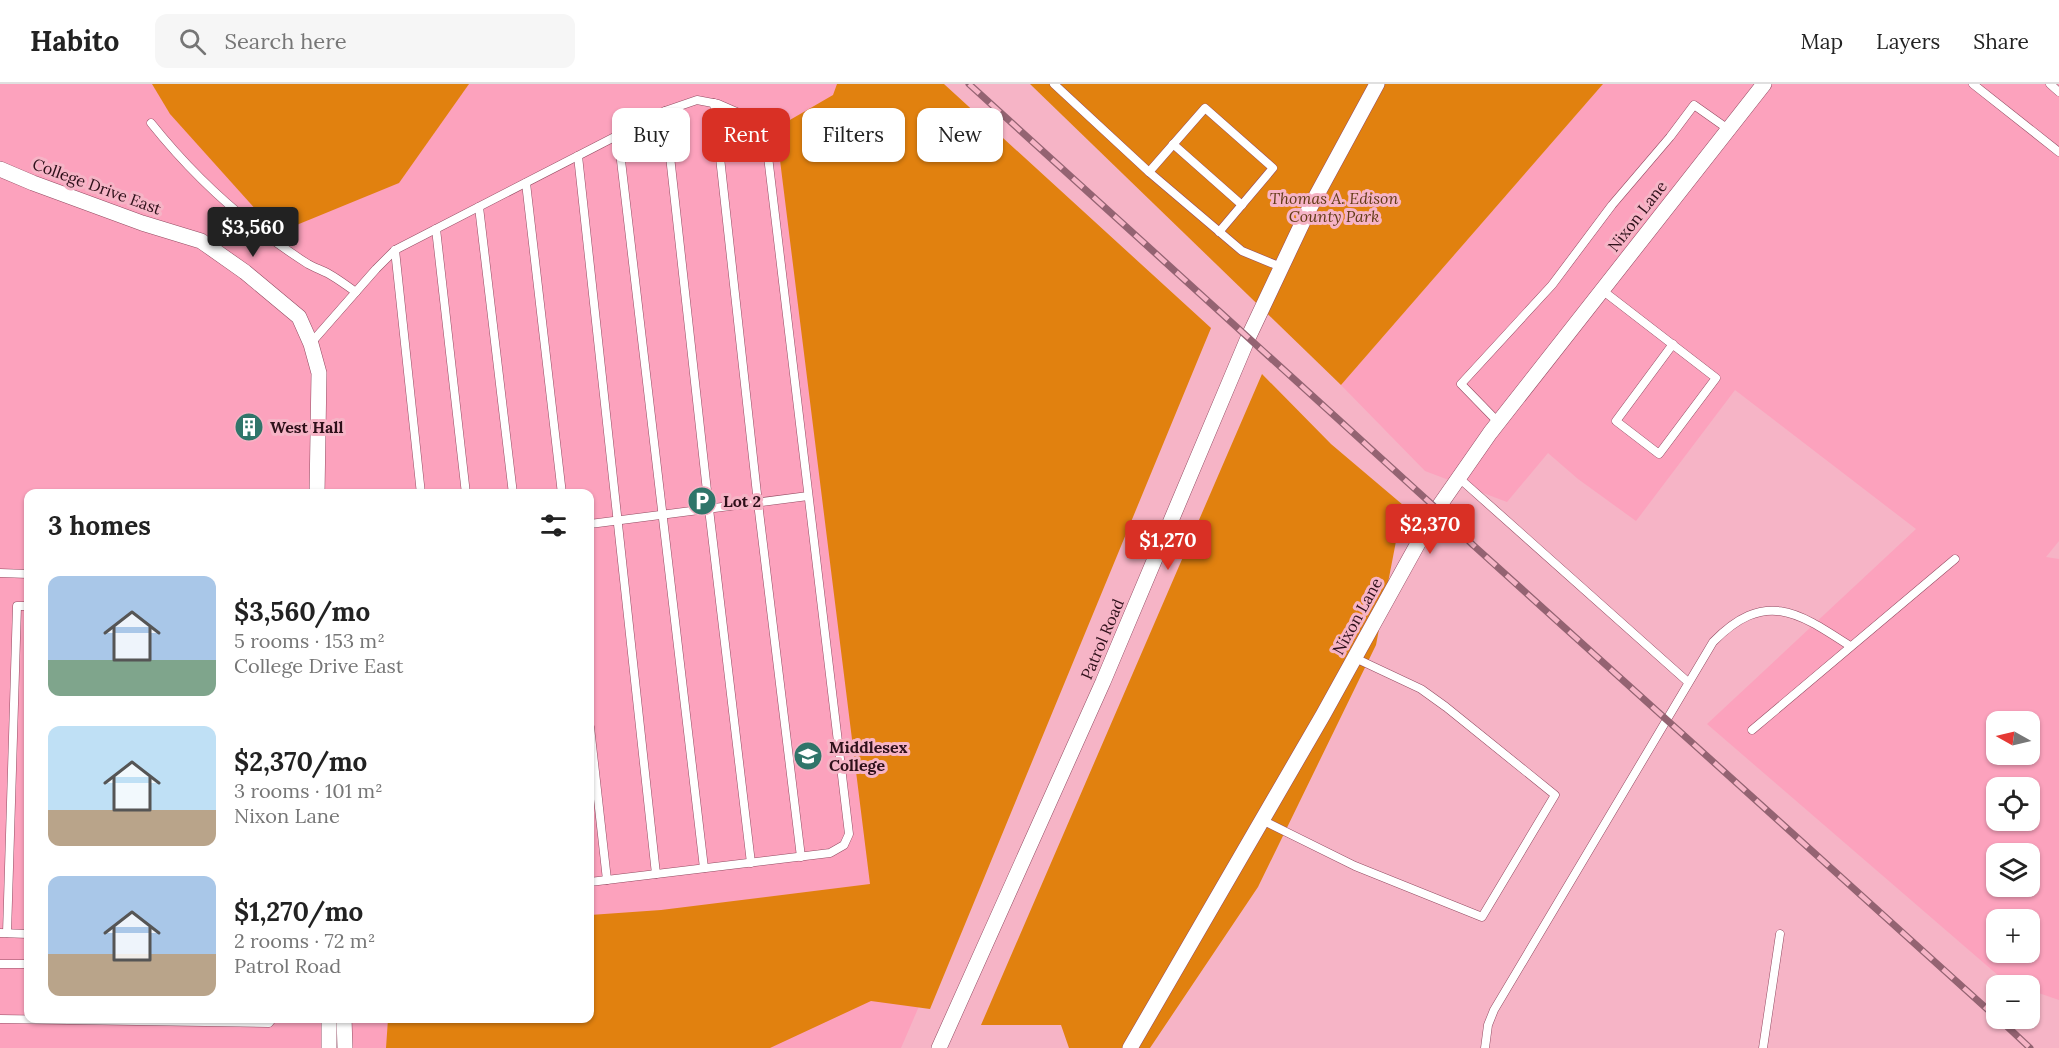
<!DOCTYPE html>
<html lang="en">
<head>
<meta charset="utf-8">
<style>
  body { margin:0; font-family:Lora,serif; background:#f6f6f6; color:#222; height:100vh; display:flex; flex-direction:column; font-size:22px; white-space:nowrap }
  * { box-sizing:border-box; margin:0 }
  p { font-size:20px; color:#767676 }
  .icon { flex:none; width:33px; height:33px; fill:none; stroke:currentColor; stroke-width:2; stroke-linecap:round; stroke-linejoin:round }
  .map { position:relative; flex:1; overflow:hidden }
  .drawer { position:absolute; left:24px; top:405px; width:570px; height:534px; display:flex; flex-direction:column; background:#fff; border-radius:12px; box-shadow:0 2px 4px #0004 }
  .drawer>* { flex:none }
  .banner { position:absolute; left:612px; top:24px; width:570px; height:54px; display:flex; gap:12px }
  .needle { width:39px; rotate:278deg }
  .buttons { position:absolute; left:1986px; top:627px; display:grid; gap:12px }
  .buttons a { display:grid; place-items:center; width:54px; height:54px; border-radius:12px; background:#fff; box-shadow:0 2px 4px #0004; font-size:30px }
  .price { position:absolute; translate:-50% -51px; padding:0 14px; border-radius:6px; background:#d93025; color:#fff; font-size:20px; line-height:39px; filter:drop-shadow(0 2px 3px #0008) }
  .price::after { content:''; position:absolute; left:50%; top:36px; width:18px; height:14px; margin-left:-9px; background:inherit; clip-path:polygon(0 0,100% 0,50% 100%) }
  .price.on { background:#222; color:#fff }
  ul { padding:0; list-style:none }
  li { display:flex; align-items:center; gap:18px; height:150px; padding:0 24px }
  li span { display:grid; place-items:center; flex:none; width:168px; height:120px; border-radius:12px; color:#555 }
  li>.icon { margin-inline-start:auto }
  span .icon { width:72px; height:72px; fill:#fffc; stroke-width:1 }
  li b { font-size:26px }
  h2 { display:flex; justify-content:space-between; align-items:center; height:72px; padding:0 24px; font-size:26px }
  .chip { padding:0 21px; border-radius:12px; background:#fff; box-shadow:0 2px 4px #0004; font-size:21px; line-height:54px }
  .chip.on { background:#d93025; color:#fff }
  header { display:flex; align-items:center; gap:36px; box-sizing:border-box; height:84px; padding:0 30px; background:#fff; border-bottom:2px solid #e0e0e0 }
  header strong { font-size:28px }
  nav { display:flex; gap:33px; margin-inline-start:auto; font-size:21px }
  .search { width:420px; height:54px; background:#f6f6f6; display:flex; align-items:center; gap:15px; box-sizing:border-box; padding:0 21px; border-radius:12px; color:#767676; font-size:22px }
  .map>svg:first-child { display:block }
</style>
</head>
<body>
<header>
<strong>Habito</strong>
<div class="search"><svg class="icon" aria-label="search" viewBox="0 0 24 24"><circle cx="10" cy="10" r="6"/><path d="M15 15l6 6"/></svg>Search here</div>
<nav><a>Map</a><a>Layers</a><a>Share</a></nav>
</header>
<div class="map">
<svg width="2059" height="964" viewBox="0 0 2059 964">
  <rect width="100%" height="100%" fill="#f6b4c6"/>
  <g fill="#fca2bd" fill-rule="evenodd">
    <path d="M0,0H940L1211,244L901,964H0ZM28,410H590V934H28Z"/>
    <path d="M1603,0H2059V457L2046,473L2059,475V916L2030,906V902L2015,901L2007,899L1707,640L1916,445L1735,306L1636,437L1578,395L1548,369L1507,418L1425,387L1341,301ZM1996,638H2030V670H1996ZM1996,704H2030V736H1996ZM1996,770H2030V802H1996ZM1996,836H2030V868H1996Z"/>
  </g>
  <g fill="#e1810f">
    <path d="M152,0H469L399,99L277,149L170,30Z"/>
    <path d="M837,0H944L1211,244L930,925L871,917L770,964H386L388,935L590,934V831L661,826L870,800L776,44L833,11Z"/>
    <path d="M1030,0H1603L1341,301Z"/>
    <path d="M1262,290L1331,360L1403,421L1376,561L1258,803L1150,964H1069L1061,941H981Z"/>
  </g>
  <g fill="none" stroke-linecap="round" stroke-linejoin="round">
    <g stroke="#934b62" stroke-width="9">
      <g id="lane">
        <path d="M1054,0L1149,88"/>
        <path d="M1973,0L2059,68"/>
        <path d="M2050,0L2059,8"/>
        <path d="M714,19L758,419L801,773"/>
        <path d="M665,27L709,425L751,779"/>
        <path d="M151,39C195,94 248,142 308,180C315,184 322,186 329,190C338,195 347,202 356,208"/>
        <path d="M618,51L704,784"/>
        <path d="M1173,60L1242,121"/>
        <path d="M578,72L656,790"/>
        <path d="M526,99L562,410"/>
        <path d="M479,123L513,410"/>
        <path d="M436,145L466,410"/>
        <path d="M1219,148L1273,84L1205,24L1149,88L1242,167L1281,183"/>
        <path d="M395,166L421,410"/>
        <path d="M1602,206L1716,294L1659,370L1616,337L1673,260"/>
        <path d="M311,259L376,185L395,166L665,27L697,16L718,20L741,30L760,52L767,64L849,750L844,761L830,769L590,798"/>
        <path d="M1498,338L1461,300L1552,201L1612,121L1670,53L1694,21L1728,45"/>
        <path d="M1459,394L1688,598"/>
        <path d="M590,440L808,412"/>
        <path d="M0,489L28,490"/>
        <path d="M590,643L607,796"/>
        <path d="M1752,646L1955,475"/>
        <path d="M1262,736L1355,782L1482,833L1555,711L1446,623L1421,605L1355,574"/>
        <path d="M0,849L28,850"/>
        <path d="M7,849L17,522H28"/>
        <path d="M0,880H28"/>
        <path d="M0,935L269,939L273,934"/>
        <path d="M1485,964L1488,941L1494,926L1713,558C1765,505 1798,528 1850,562"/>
        <path d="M1763,964L1780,850"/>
      </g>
    </g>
    <g stroke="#934b62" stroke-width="16">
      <g id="street">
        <path d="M0,85L33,99L142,139L201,157L245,188L299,233L311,260L319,289L317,410"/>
        <path d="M329,934V964"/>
        <path d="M344,934L345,964"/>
        <path d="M939,964L1103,598L1248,254L1307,129L1377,0"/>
        <path d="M1130,964L1323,631L1437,425L1490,349L1764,0"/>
      </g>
    </g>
    <use href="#lane" stroke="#fff" stroke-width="8"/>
    <use href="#street" stroke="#fff" stroke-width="15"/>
    <g stroke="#946372" stroke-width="7">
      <g id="rail">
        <path d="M969,0L1437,425L1473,461L1996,933"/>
        <path d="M1998,934L2030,964"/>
      </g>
    </g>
    <use href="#rail" stroke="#f6b4c6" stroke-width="4.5" stroke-dasharray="14" stroke-linecap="butt"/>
  </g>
  <defs>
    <g id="building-disc" transform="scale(1.5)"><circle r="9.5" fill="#30756a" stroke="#f6b4c6"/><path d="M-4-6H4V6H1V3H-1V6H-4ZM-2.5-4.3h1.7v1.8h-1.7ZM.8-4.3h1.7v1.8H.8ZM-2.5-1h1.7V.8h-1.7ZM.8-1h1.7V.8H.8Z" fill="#fff"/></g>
    <g id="parking-disc" transform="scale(1.5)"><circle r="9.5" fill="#30756a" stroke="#f6b4c6"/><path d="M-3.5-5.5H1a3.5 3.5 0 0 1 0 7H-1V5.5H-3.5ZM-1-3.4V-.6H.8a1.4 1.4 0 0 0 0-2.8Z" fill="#fff"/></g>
    <g id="university-disc" transform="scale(1.5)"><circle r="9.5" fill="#30756a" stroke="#f6b4c6"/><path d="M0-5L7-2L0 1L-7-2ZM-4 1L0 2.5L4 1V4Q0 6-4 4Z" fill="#fff"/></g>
  </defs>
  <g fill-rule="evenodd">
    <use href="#building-disc" x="249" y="343"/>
    <use href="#parking-disc" x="702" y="417"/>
    <use href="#university-disc" x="808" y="672"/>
  </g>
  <g text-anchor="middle" stroke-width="6" stroke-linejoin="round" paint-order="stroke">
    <g font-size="16" fill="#2e101a" stroke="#f6b4c6">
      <text transform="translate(97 102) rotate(20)" y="6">College Drive East</text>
      <text transform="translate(1637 132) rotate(-52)" y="6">Nixon Lane</text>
      <text transform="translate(1357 532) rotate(-61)" y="6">Nixon Lane</text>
      <text transform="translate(1102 555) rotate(-67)" y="6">Patrol Road</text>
    </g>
    <g font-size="16" font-style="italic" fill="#633b16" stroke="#f6b4c6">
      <text x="1334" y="120">Thomas A. Edison<tspan x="1334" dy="18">County Park</tspan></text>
    </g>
    <g font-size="16" font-weight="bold" fill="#2e101a" stroke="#f6b4c6" text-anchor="start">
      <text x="270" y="349">West Hall</text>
      <text x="723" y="423">Lot 2</text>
      <text x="829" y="669">Middlesex<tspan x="829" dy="18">College</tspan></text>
    </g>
  </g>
</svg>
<div class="buttons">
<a><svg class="needle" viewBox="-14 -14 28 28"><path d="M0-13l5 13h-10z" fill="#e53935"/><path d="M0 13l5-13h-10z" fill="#767676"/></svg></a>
<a><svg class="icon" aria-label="locate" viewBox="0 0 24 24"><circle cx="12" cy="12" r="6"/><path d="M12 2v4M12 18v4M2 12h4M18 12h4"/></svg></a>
<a><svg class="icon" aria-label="layers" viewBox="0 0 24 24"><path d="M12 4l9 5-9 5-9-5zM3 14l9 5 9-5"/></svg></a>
<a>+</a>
<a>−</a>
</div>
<b class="price on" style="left:253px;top:174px">$3,560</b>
<b class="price" style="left:1430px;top:471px">$2,370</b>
<b class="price" style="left:1168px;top:487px">$1,270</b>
<div class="banner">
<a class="chip">Buy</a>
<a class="chip on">Rent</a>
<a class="chip">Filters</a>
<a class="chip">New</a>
</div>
<section class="drawer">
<h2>3 homes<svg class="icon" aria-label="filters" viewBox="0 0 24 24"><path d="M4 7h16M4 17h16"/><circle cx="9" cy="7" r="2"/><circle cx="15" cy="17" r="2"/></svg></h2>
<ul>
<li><span style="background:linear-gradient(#a9c7e8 70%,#7fa58c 0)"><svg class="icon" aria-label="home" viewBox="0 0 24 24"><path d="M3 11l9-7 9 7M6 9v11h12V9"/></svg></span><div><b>$3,560/mo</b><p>5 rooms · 153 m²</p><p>College Drive East</p></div></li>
<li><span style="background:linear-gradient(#bfe0f5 70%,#b9a48a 0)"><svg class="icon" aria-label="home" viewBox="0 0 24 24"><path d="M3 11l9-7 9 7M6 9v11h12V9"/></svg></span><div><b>$2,370/mo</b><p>3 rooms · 101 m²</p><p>Nixon Lane</p></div></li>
<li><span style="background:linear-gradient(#a9c7e8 65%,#b9a48a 0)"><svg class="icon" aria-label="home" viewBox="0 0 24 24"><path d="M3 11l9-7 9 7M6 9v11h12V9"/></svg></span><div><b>$1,270/mo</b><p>2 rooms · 72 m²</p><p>Patrol Road</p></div></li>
</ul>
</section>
</div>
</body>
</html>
